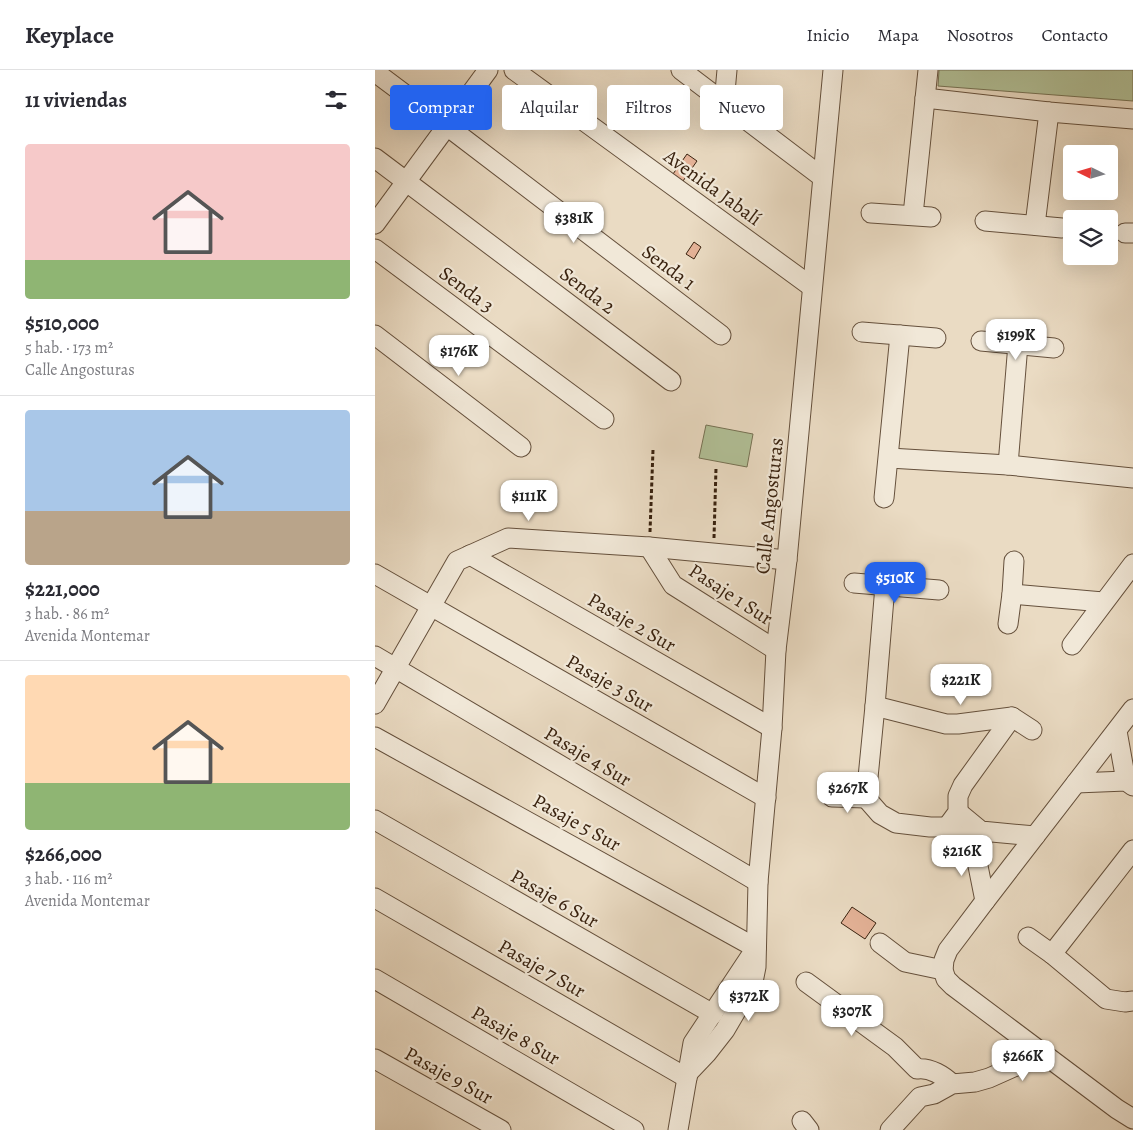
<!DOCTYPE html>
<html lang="es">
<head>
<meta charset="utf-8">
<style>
  body { margin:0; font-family:Alegreya,serif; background:#f7f7f7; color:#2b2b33; height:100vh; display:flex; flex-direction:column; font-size:19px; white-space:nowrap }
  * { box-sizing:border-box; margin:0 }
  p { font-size:16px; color:#7c7c81 }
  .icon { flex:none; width:28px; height:28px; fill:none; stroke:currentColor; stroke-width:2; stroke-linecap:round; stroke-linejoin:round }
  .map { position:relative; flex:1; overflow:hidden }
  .panel { display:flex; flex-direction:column; background:#fff; width:375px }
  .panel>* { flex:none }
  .top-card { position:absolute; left:15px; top:15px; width:475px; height:45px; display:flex; gap:10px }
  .needle { width:32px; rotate:275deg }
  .buttons { position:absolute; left:688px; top:75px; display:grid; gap:10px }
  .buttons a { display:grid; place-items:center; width:55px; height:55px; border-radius:5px; background:#fff; box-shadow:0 5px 20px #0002; font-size:25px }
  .price { position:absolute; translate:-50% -42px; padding:0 11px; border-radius:10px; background:#fff; color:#222; font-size:16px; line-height:32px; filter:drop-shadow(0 1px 2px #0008) }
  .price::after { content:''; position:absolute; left:50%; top:30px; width:15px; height:11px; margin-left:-8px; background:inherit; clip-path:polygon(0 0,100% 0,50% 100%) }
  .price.current { background:#2563eb; color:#fff }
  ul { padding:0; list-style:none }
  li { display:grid; align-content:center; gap:10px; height:265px; padding:0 25px }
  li+li { border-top:1px solid #e1e1e2 }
  li span { display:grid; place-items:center; height:155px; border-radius:5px; color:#555 }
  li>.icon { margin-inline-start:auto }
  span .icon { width:90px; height:90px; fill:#fffc; stroke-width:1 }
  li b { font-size:21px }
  h2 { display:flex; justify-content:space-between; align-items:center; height:60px; padding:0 25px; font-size:21px }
  .pill { padding:0 18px; border-radius:5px; background:#fff; box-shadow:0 5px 20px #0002; font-size:18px; line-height:45px }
  .pill.current { background:#2563eb; color:#fff }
  header { display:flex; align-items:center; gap:30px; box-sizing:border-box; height:70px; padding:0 25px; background:#fff; border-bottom:1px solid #e1e1e2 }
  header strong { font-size:24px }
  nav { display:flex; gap:28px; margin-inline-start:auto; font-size:18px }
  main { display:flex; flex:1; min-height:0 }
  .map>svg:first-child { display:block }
</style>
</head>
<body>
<header>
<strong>Keyplace</strong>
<nav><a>Inicio</a><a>Mapa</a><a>Nosotros</a><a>Contacto</a></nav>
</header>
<main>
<section class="panel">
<h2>11 viviendas<svg class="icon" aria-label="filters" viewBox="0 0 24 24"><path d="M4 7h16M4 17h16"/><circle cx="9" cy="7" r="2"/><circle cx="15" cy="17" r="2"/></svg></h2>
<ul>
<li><span style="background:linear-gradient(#f6c9c9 75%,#8fb573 0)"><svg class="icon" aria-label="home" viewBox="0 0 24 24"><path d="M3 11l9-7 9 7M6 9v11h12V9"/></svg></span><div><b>$510,000</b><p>5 hab. · 173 m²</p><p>Calle Angosturas</p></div></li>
<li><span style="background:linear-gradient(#a9c7e8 65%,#b9a48a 0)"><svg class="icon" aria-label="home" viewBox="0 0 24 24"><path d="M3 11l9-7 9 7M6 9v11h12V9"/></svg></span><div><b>$221,000</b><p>3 hab. · 86 m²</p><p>Avenida Montemar</p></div></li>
<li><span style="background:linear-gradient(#ffd9b3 70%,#8fb573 0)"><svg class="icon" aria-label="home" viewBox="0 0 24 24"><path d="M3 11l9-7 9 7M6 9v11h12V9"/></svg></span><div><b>$266,000</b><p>3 hab. · 116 m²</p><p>Avenida Montemar</p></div></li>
</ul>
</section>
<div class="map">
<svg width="758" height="1060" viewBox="0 0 758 1060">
  <rect width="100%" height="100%" fill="#eadbc3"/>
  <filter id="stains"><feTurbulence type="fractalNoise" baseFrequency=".004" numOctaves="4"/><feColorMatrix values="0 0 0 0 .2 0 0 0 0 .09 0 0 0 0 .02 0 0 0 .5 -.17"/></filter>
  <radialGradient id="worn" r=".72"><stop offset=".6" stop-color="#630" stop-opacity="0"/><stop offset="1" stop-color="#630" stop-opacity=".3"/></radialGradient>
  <g fill="#b2c198" stroke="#767254">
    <path d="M564,0H758V31L563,16Z"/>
    <path d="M331,355L378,364L372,397L324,388Z"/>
  </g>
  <g fill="#e4b297" stroke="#39220f">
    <path d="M312,84L322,91L308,111L298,104Z"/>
    <path d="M319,172L326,177L319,189L311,184Z"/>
    <path d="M477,837L501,853L490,869L466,853Z"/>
  </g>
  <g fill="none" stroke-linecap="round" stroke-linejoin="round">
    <g stroke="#65503c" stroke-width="21">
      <g id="minor">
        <path d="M139,0L437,217"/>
        <path d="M306,0L447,107"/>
        <path d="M0,2L72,56L346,265"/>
        <path d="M550,28L674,42L758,49"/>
        <path d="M349,33L352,0"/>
        <path d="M0,88L296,311"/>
        <path d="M496,143L556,147"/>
        <path d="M538,145L553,0"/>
        <path d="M610,151L687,158"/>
        <path d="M0,154L113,0"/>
        <path d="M660,155L674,42"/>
        <path d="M750,163H758"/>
        <path d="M0,179L229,349"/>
        <path d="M487,262L561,268"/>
        <path d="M0,265L146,377"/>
        <path d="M606,271L679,278"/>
        <path d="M514,388L633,395L758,408"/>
        <path d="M633,395L643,274"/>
        <path d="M509,428L525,265"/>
        <path d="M274,477L298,515L401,580"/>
        <path d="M95,485L397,658"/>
        <path d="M0,504L391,728"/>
        <path d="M479,513L564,520"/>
        <path d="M510,516L500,636L491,728L505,744L521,753L555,757H572L596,775L601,786L610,831"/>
        <path d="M637,524L728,532"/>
        <path d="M633,554L637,524L639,491"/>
        <path d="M697,575L758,494"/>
        <path d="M0,586L383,812"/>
        <path d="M0,634L82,491L133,468L274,477L412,490"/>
        <path d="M500,636L571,654H583L637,647L657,660"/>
        <path d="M758,639L610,831L573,880L569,890L568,900L571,909L578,916L742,1039L758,1049"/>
        <path d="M742,661L751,711"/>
        <path d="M0,667L381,878"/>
        <path d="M701,713L751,711L758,716"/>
        <path d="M457,727L491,728"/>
        <path d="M583,742L606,761L660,766"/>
        <path d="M0,750L338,944"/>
        <path d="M572,757L583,742V726L588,715L637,647"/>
        <path d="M0,828L312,1008"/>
        <path d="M653,867L677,884L731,929L750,932L758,931"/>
        <path d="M505,873L530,892L568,900"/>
        <path d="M677,884L758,780"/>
        <path d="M0,909L259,1060"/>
        <path d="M431,912L520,977L542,999C555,997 569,1006 577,1014"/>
        <path d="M0,989L126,1060"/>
        <path d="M313,1003L332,983L350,960L378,912L381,897L383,812L397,658L401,580L412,490L458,0"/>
        <path d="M427,1051L434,1060"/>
        <path d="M303,1060L318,973L381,878"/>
        <path d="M515,1060L545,1027L559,1024L577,1014L600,1012L614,1008L668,984"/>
      </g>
    </g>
    <g stroke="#39220f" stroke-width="3" stroke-dasharray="4 2.5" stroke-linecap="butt">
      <path d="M275,462L278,380"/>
      <path d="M339,468L341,398"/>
    </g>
    <use href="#minor" stroke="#f1e8d8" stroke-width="19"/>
  </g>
  <g text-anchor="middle" stroke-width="4.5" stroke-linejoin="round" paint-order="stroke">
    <g font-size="20" fill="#39220f" stroke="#f1e8d8">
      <text transform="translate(338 117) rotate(36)" y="7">Avenida Jabalí</text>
      <text transform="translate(294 197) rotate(37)" y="7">Senda 1</text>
      <text transform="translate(92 219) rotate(37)" y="7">Senda 3</text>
      <text transform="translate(213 220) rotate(37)" y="7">Senda 2</text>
      <text transform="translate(394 436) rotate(-84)" y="7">Calle Angosturas</text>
      <text transform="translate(356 524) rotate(33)" y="7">Pasaje 1 Sur</text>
      <text transform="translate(257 552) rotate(30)" y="7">Pasaje 2 Sur</text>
      <text transform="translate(235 613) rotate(30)" y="7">Pasaje 3 Sur</text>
      <text transform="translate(213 686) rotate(31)" y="7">Pasaje 4 Sur</text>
      <text transform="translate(202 752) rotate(29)" y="7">Pasaje 5 Sur</text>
      <text transform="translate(180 828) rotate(30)" y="7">Pasaje 6 Sur</text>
      <text transform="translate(167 898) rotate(30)" y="7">Pasaje 7 Sur</text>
      <text transform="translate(141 965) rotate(30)" y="7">Pasaje 8 Sur</text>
      <text transform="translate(74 1005) rotate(29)" y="7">Pasaje 9 Sur</text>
    </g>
  </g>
  <rect width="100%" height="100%" filter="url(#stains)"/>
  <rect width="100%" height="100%" fill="url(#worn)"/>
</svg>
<div class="buttons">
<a><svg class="needle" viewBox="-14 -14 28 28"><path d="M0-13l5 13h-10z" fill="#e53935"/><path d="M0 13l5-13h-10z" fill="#7c7c81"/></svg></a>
<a><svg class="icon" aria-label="layers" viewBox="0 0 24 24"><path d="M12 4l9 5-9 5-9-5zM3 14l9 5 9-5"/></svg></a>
</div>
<b class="price" style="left:199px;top:174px">$381K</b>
<b class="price" style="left:641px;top:291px">$199K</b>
<b class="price" style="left:84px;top:307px">$176K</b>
<b class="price" style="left:154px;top:452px">$111K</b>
<b class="price current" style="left:520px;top:534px">$510K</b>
<b class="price" style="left:586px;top:636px">$221K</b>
<b class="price" style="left:473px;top:744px">$267K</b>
<b class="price" style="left:587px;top:807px">$216K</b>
<b class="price" style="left:374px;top:952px">$372K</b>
<b class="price" style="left:477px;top:967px">$307K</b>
<b class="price" style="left:648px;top:1012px">$266K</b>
<div class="top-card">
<a class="pill current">Comprar</a>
<a class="pill">Alquilar</a>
<a class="pill">Filtros</a>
<a class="pill">Nuevo</a>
</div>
</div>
</main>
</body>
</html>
